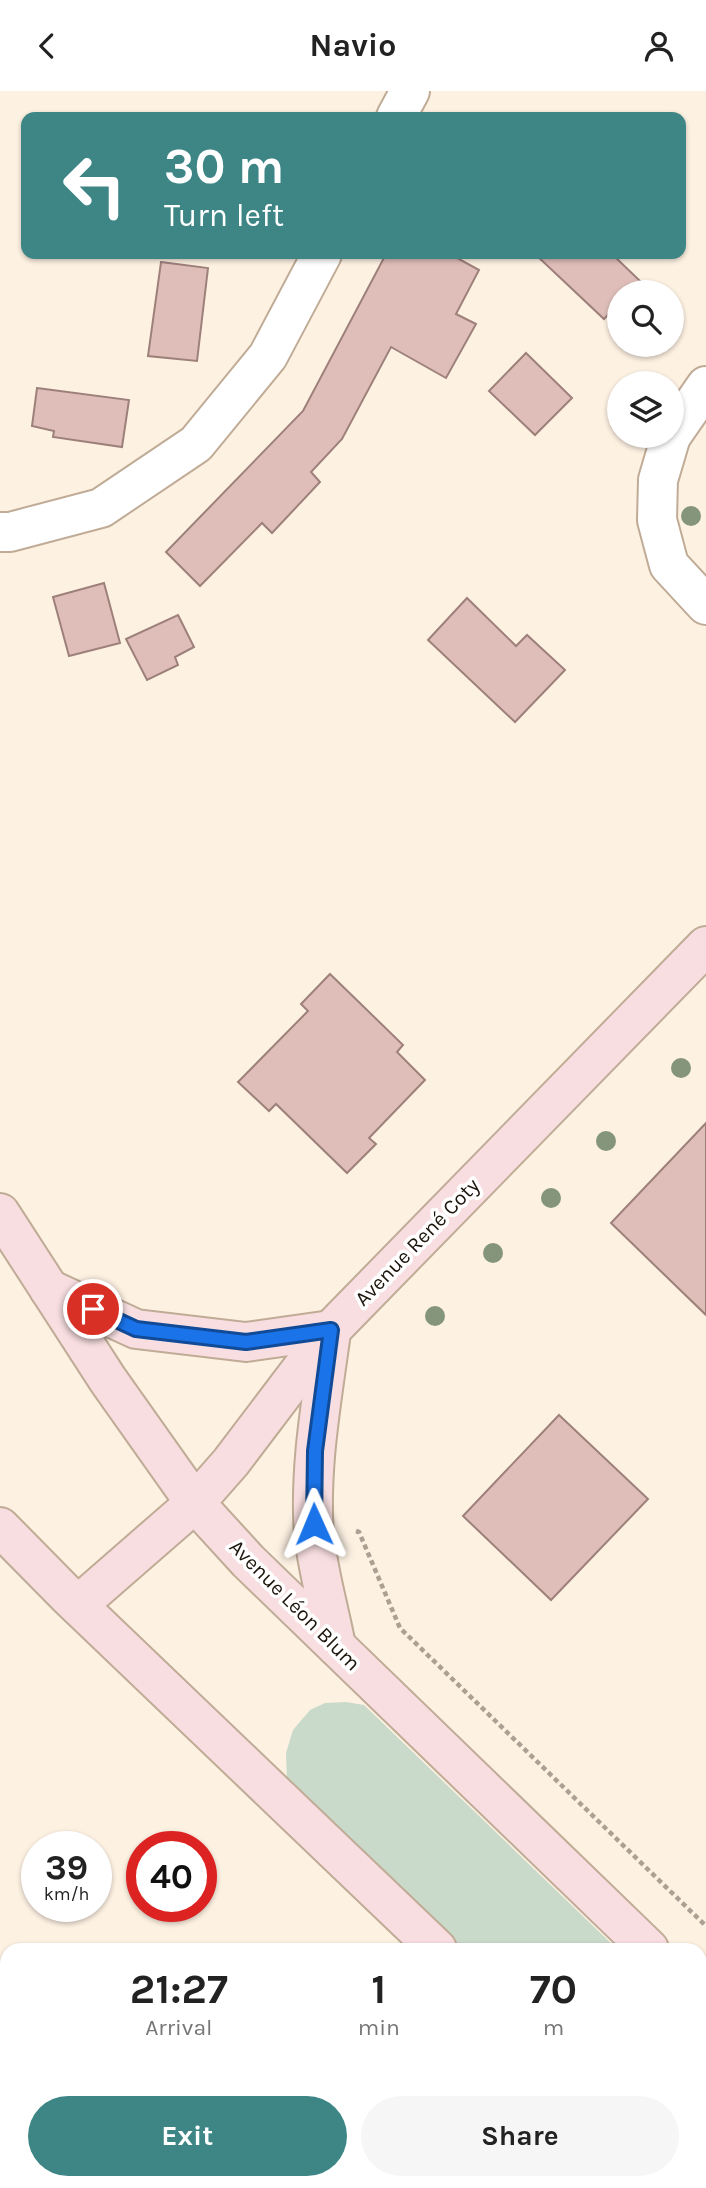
<!DOCTYPE html>
<html lang="en">
<head>
<meta charset="utf-8">
<style>
	:root { --surface:#fff; --page:#f6f6f6; --text:#222; --muted:#767676; --accent:#3e8686 }
	body { margin:0; font-family:Karla,sans-serif; background:var(--page); color:var(--text); height:100vh; display:flex; flex-direction:column; font-size:26px; white-space:nowrap }
	* { box-sizing:border-box; margin:0 }
	p { font-size:23px; color:var(--muted) }
	.icon { flex:none; width:38px; height:38px; fill:none; stroke:currentColor; stroke-width:2; stroke-linecap:round; stroke-linejoin:round }
	.map { position:relative; flex:1; overflow:hidden }
	.panel { position:absolute; left:0px; top:1852px; width:707px; height:247px; display:flex; flex-direction:column; background:var(--surface); border-radius:21px 21px 0 0; box-shadow:0 2px 5px #0004 }
	.panel>* { flex:none }
	.banner { position:absolute; left:21px; top:21px; width:665px; height:147px; border-radius:14px; box-shadow:0 2px 5px #0004; background:#3e8686; color:#fff; overflow:hidden }
	.controls { position:absolute; left:607px; top:189px; display:grid; gap:14px }
	.controls a { display:grid; place-items:center; width:77px; height:77px; border-radius:50%; background:var(--surface); box-shadow:0 2px 5px #0004; font-size:35px }
	.speed { position:absolute; left:21px; top:1740px; display:flex; gap:14px; font-size:35px; font-weight:700; text-align:center }
	.speed>* { display:grid; place-content:center; width:91px; height:91px; border-radius:50%; background:var(--surface); box-shadow:0 2px 5px #0004; line-height:1 }
	.speed small { font-size:18px; font-weight:400 }
	.speed .limit { border:10px solid #d22; background:#fff; color:#111 }
	.pin { position:absolute; display:grid; place-items:center; width:60px; height:60px; color:#fff; margin:-30px; border:4px solid #fff; border-radius:50%; box-shadow:0 2px 7px #0007 }
	.me { position:absolute; width:77px; margin:-38px; rotate:359deg; stroke-linejoin:round; filter:drop-shadow(0 0 5px #0008) }
	.turn { display:flex; align-items:center; gap:24px; height:147px; padding:0 28px; font-size:32px }
	.turn .icon { width:91px; height:91px; stroke-width:2.5 }
	.turn b { display:block; font-size:49px; line-height:60px }
	.eta { display:flex; justify-content:space-evenly; align-items:center; height:119px; text-align:center }
	.eta b { font-size:42px; font-weight:700; line-height:49px }
	.action { display:flex; gap:14px; margin-top:auto; padding:14px 28px }
	.action a { flex:1; height:80px; border-radius:42px; background:var(--accent); color:#fff; font-size:28px; font-weight:700; line-height:80px; text-align:center }
	.action a+a { background:var(--page); color:var(--text) }
	header { display:flex; justify-content:space-between; align-items:center; height:91px; padding:0 28px; background:var(--surface); font-size:32px; font-weight:700 }
	.map>svg:first-child { display:block }
</style>
</head>
<body>
<header><svg class="icon" aria-label="back" viewBox="0 0 24 24"><path d="M15 5l-7 7 7 7"/></svg>Navio<svg class="icon" aria-label="person" viewBox="0 0 24 24"><circle cx="12" cy="8" r="4"/><path d="M4 21q1-7 8-7t8 7"/></svg></header>
<div class="map">
<svg width="706" height="2097" viewBox="0 0 706 2097">
	<rect width="100%" height="100%" fill="#fdf1e2"/>
	<g fill="#c9daca">
		<polygon points="346,1611 364,1614 617,1858 463,1858 287,1690 286,1662 293,1639 310,1619 325,1612"/>
		<polygon points="700,1939 706,1945 706,2092 700,2086"/>
		<polygon points="0,1993 7,2000 7,2091 107,2091 113,2097 0,2097"/>
	</g>
	<g fill="#dfbeb9" stroke="#9e807b" stroke-width="2">
		<polygon points="386,163 450,163 479,179 456,223 476,233 446,287 391,256 342,348 311,381 320,391 272,442 262,432 200,495 166,461 303,320"/>
		<polygon points="535,163 612,163 640,190 630,201 620,201 620,212 604,228"/>
		<polygon points="161,171 208,177 197,270 148,265"/>
		<polygon points="526,262 572,307 535,344 489,300"/>
		<polygon points="37,297 129,309 122,356 53,346 54,340 32,335"/>
		<polygon points="104,492 120,552 69,565 53,506"/>
		<polygon points="467,507 516,555 527,544 565,579 515,631 428,549"/>
		<polygon points="178,524 194,556 175,566 178,574 147,589 126,548"/>
		<polygon points="330,883 403,954 397,961 425,989 369,1047 376,1053 347,1082 276,1013 269,1020 238,991 308,920 301,913"/>
		<polygon points="706,1032 706,1224 611,1132"/>
		<polygon points="559,1324 648,1408 551,1509 463,1425"/>
	</g>
	<g fill="none" stroke-linecap="round" stroke-linejoin="round">
		<defs>
			<g id="street">
				<polyline points="396,26 410,0"/>
				<polyline points="672,344 706,295"/>
				<polyline points="671,345 658,389 657,429 669,474 706,514"/>
				<polyline points="0,441 10,441 101,417 196,353 268,265 322,163"/>
			</g>
			<g id="secondary">
				<polyline points="0,1122 108,1289 195,1412 248,1470 649,1858"/>
				<polyline points="49,1198 136,1238 246,1251 331,1239"/>
				<path d="M331,1241C322,1308 309,1376 314,1444C318,1481 329,1518 336,1555"/>
				<polyline points="0,1436 67,1504 437,1858"/>
				<polyline points="78,1514 195,1412 231,1371 331,1239 706,855"/>
				<polyline points="700,1908 706,1914"/>
				<polyline points="679,2091 685,2097"/>
			</g>
		</defs>
		<use href="#street" stroke="#c0ac96" stroke-width="42"/>
		<use href="#secondary" stroke="#c0ac96" stroke-width="42"/>
		<polyline stroke="#aaa093" stroke-width="4.5" stroke-dasharray="5 3.5" stroke-linecap="butt" points="356,1440 359,1441 400,1537 706,1835"/>
		<use href="#street" stroke="#fff" stroke-width="38"/>
		<use href="#secondary" stroke="#f8dee0" stroke-width="38"/>
	</g>
	<g fill="#85957c">
		<circle cx="691" cy="425" r="10"/>
		<circle cx="681" cy="977" r="10"/>
		<circle cx="606" cy="1050" r="10"/>
		<circle cx="551" cy="1107" r="10"/>
		<circle cx="493" cy="1162" r="10"/>
		<circle cx="435" cy="1225" r="10"/>
	</g>
	<g fill="none" stroke-linecap="round" stroke-linejoin="round">
		<defs>
			<polyline id="route" points="93,1218 136,1238 246,1251 331,1239 315,1360 314,1433"/>
		</defs>
		<use href="#route" stroke="#114b97" stroke-width="18"/>
		<use href="#route" stroke="#1a73e8" stroke-width="12"/>
	</g>
	<g text-anchor="middle" stroke-width="7" stroke-linejoin="round" paint-order="stroke">
		<g font-size="21" fill="#1c150c" stroke="#fff">
			<text transform="translate(417 1151) rotate(-46)" y="7">Avenue René Coty</text>
			<text transform="translate(295 1514) rotate(45)" y="7">Avenue Léon Blum</text>
		</g>
	</g>
</svg>
<div class="controls">
<a><svg class="icon" aria-label="search" viewBox="0 0 24 24"><circle cx="10" cy="10" r="6"/><path d="M15 15l6 6"/></svg></a>
<a><svg class="icon" aria-label="layers" viewBox="0 0 24 24"><path d="M12 4l9 5-9 5-9-5zM3 14l9 5 9-5"/></svg></a>
</div>
<div class="speed"><div>39<small>km/h</small></div><div class="limit">40</div></div>
<div class="pin" style="left:93px;top:1218px;background:#d93025"><svg class="icon" aria-label="arrive" viewBox="0 0 24 24"><path d="M6 21V4h12l-3 4 3 4H6"/></svg></div>
<svg class="me" style="left:314px;top:1433px" viewBox="-20 -20 40 40"><path d="M0-17L14 15 0 8-14 15z" fill="#1a73e8" stroke="#fff" stroke-width="4"/></svg>
<div class="banner">
<div class="turn"><svg class="icon" aria-label="left" viewBox="0 0 24 24"><path d="M17 20v-9H6M10 6l-5 5 5 5"/></svg><div><b>30 m</b>Turn left</div></div>
</div>
<section class="panel">
<div class="eta">
<div><b>21:27</b><p>Arrival</p></div>
<div><b>1</b><p>min</p></div>
<div><b>70</b><p>m</p></div>
</div>
<div class="action"><a>Exit</a><a>Share</a></div>
</section>
</div>
</body>
</html>
